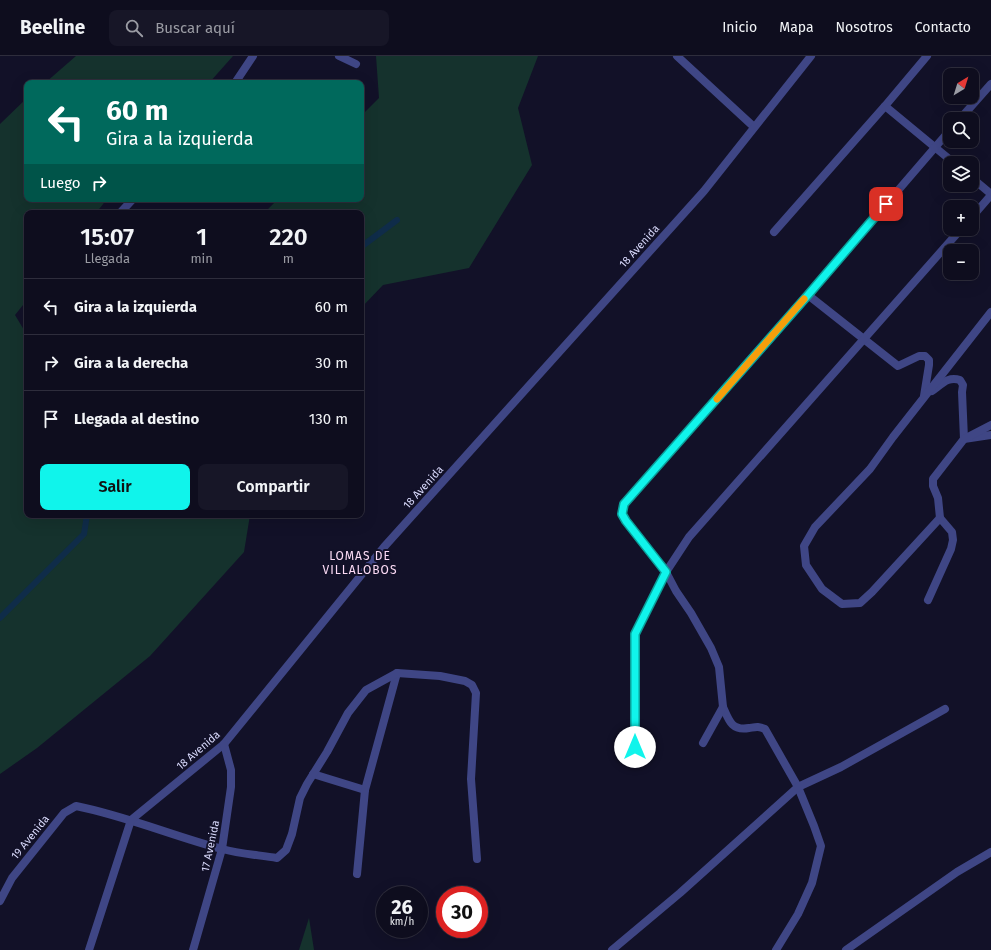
<!DOCTYPE html>
<html lang="es">
<head>
<meta charset="utf-8">
<style>
	:root { --surface:#0e0d1e; --page:#171627; --text:#f1f3f6; --muted:#9b9ca4; --line:#2e2d3c; --accent:#10f4eb }
	body { margin:0; font-family:"Fira Sans",sans-serif; background:var(--page); color:var(--text); height:100vh; display:flex; flex-direction:column; font-size:15px; white-space:nowrap }
	* { box-sizing:border-box; margin:0 }
	p { font-size:13px; color:var(--muted) }
	.icon { flex:none; width:22px; height:22px; fill:none; stroke:currentColor; stroke-width:2; stroke-linecap:round; stroke-linejoin:round }
	.map { position:relative; flex:1; overflow:hidden }
	.panel { position:absolute; left:24px; top:154px; width:340px; height:308px; display:flex; flex-direction:column; background:var(--surface); border-radius:8px; box-shadow:0 4px 16px #0002,0 0 0 1px var(--line) }
	.panel>* { flex:none }
	.hud { position:absolute; left:24px; top:24px; width:340px; height:122px; border-radius:8px; box-shadow:0 4px 16px #0002,0 0 0 1px var(--line); background:#00695c; color:#fff; overflow:hidden }
	.needle { width:26px; rotate:38deg }
	.controls { position:absolute; left:943px; top:12px; display:grid; gap:8px }
	.controls a { display:grid; place-items:center; width:36px; height:36px; border-radius:8px; background:var(--surface); box-shadow:0 4px 16px #0002,0 0 0 1px var(--line); font-size:20px }
	.speed { position:absolute; left:376px; top:830px; display:flex; gap:8px; font-size:20px; font-weight:700; text-align:center }
	.speed>* { display:grid; place-content:center; width:52px; height:52px; border-radius:50%; background:var(--surface); box-shadow:0 4px 16px #0002,0 0 0 1px var(--line); line-height:1 }
	.speed small { font-size:10px; font-weight:400 }
	.speed .limit { border:6px solid #d22; background:#fff; color:#111 }
	.pin { position:absolute; display:grid; place-items:center; width:34px; height:34px; color:#fff; margin:-17px; border-radius:8px; box-shadow:0 2px 6px #0006 }
	.me { position:absolute; width:44px; margin:-22px; rotate:0deg; stroke-linejoin:round; filter:drop-shadow(0 0 3px #0008) }
	.turn { display:flex; align-items:center; gap:14px; height:84px; padding:0 16px; font-size:18px }
	.turn .icon { width:52px; height:52px; stroke-width:2.5 }
	.turn b { display:block; font-size:28px; line-height:34px }
	.then { display:flex; align-items:center; height:38px; padding:0 16px; background:#0003; gap:8px; font-size:15px }
	.eta { display:flex; justify-content:space-evenly; align-items:center; height:68px; text-align:center }
	.eta b { font-size:24px; font-weight:600; line-height:28px }
	.primary-button { display:flex; gap:8px; margin-top:auto; padding:8px 16px }
	.primary-button a { flex:1; height:46px; border-radius:8px; background:var(--accent); color:#111; font-size:16px; font-weight:600; line-height:46px; text-align:center }
	.primary-button a+a { background:var(--page); color:var(--text) }
	ul { padding:0; list-style:none }
	li { display:flex; align-items:center; gap:12px; height:56px; padding:0 16px; border-top:1px solid var(--line) }
	li div { flex:1 }
	li b { display:block; font-size:15px }
	li em { font-style:normal }
	header { display:flex; align-items:center; gap:24px; box-sizing:border-box; height:56px; padding:0 20px; background:var(--surface); border-bottom:1px solid var(--line) }
	header strong { font-size:19px }
	nav { display:flex; gap:22px; margin-inline-start:auto; font-size:14px }
	.search { width:280px; height:36px; background:var(--page); display:flex; align-items:center; gap:10px; box-sizing:border-box; padding:0 14px; border-radius:8px; color:var(--muted); font-size:15px }
	.map>svg:first-child { display:block }
</style>
</head>
<body>
<header>
<strong>Beeline</strong>
<div class="search"><svg class="icon" aria-label="search" viewBox="0 0 24 24"><circle cx="10" cy="10" r="6"/><path d="M15 15l6 6"/></svg>Buscar aquí</div>
<nav><a>Inicio</a><a>Mapa</a><a>Nosotros</a><a>Contacto</a></nav>
</header>
<div class="map">
<svg width="991" height="894" viewBox="0 0 991 894">
	<rect width="100%" height="100%" fill="#121128"/>
	<g fill="#15322d">
		<polygon points="76,0 233,0 209,27 45,27"/>
		<polygon points="376,0 538,0 518,52 532,109 469,212 383,229 361,252 361,157 264,157 278,143 361,143 361,60 379,42"/>
		<polygon points="27,42 27,143 107,143 96,157 27,157 27,244 15,259 27,279 27,459 250,459 244,496 150,600 37,692 0,718 0,68"/>
		<polygon points="309,862 314,894 299,894"/>
	</g>
	<g fill="none" stroke-linecap="round" stroke-linejoin="round">
		<g stroke="#0f2c49" stroke-width="6">
			<polyline points="361,191 397,164"/>
			<polyline points="0,562 84,478 87,459"/>
		</g>
		<g stroke="#3f4685" stroke-width="8">
			<polyline points="339,0 356,8"/>
			<polyline points="677,0 754,71"/>
			<polyline points="235,27 253,0"/>
			<polyline points="885,50 954,107"/>
			<polyline points="960,63 991,28"/>
			<polyline points="972,122 991,138"/>
			<polyline points="120,157 133,143"/>
			<polyline points="972,161 991,139"/>
			<polyline points="774,176 885,50 927,0"/>
			<polyline points="808,239 898,310 919,300 925,300 929,304 929,309 924,340"/>
			<path d="M932,335C942,328 948,320 960,324L963,329L962,336L964,383L991,379"/>
			<polyline points="940,462 872,536 860,547 842,548 822,533 806,509 804,490 815,471 870,413 893,381 991,256"/>
			<polyline points="928,544 951,493 953,484 952,476 940,462 938,442 933,430 933,423 964,383 991,369"/>
			<path d="M723,651C729,665 732,675 749,672C756,671 758,670 765,673L798,731L814,770L821,790L812,827L798,858L776,894"/>
			<polyline points="703,687 723,651 719,611 711,592 691,557 676,535 666,516 626,465 622,458 624,448 808,239 950,74"/>
			<polyline points="635,691 635,578 666,516 689,481 961,173"/>
			<polyline points="313,718 365,734"/>
			<polyline points="357,818 365,734 397,617"/>
			<path d="M0,845L12,822L64,757L76,750C126,760 173,780 222,793C240,798 259,799 277,802L286,794L292,778L300,742L307,728L327,696L348,657L366,634L397,617L440,620L465,625L472,629L476,637L471,723L477,803"/>
			<polyline points="89,894 131,764 224,688 384,491 704,135 811,0"/>
			<polyline points="193,894 222,793 231,731 231,714 224,688"/>
			<polyline points="612,894 680,837 798,731 841,711 945,653"/>
			<polyline points="846,894 957,816 991,796"/>
		</g>
	</g>
	<g fill="none" stroke-linecap="round" stroke-linejoin="round">
		<defs>
			<polyline id="route" points="635,691 635,578 666,516 626,465 622,458 624,448 808,239 886,148"/>
		</defs>
		<use href="#route" stroke="#0a9f99" stroke-width="10"/>
		<use href="#route" stroke="#10f4eb" stroke-width="7"/>
		<polyline stroke="#f59e0b" stroke-width="7" points="717,343 804,243"/>
	</g>
	<g text-anchor="middle" stroke-width="4" stroke-linejoin="round" paint-order="stroke">
		<g font-size="11" fill="#dadbfd" stroke="#121128">
			<text transform="translate(639 190) rotate(-48)" y="4">18 Avenida</text>
			<text transform="translate(423 431) rotate(-48)" y="4">18 Avenida</text>
			<text transform="translate(198 694) rotate(-41)" y="4">18 Avenida</text>
			<text transform="translate(30 781) rotate(-51)" y="4">19 Avenida</text>
			<text transform="translate(210 790) rotate(-78)" y="4">17 Avenida</text>
		</g>
		<g font-size="12" letter-spacing="1" fill="#fddcf6" stroke="#121128">
			<text x="360" y="504">LOMAS DE<tspan x="360" dy="14">VILLALOBOS</tspan></text>
		</g>
	</g>
</svg>
<div class="controls">
<a><svg class="needle" viewBox="-14 -14 28 28"><path d="M0-13l5 13h-10z" fill="#e53935"/><path d="M0 13l5-13h-10z" fill="#9b9ca4"/></svg></a>
<a><svg class="icon" aria-label="search" viewBox="0 0 24 24"><circle cx="10" cy="10" r="6"/><path d="M15 15l6 6"/></svg></a>
<a><svg class="icon" aria-label="layers" viewBox="0 0 24 24"><path d="M12 4l9 5-9 5-9-5zM3 14l9 5 9-5"/></svg></a>
<a>+</a>
<a>−</a>
</div>
<div class="speed"><div>26<small>km/h</small></div><div class="limit">30</div></div>
<div class="pin" style="left:886px;top:148px;background:#d93025"><svg class="icon" aria-label="arrive" viewBox="0 0 24 24"><path d="M6 21V4h12l-3 4 3 4H6"/></svg></div>
<svg class="me" style="left:635px;top:691px" viewBox="-20 -20 40 40"><circle r="19" fill="#fff"/><path d="M0-13L10 11 0 6-10 11z" fill="#10f4eb"/></svg>
<div class="hud">
<div class="turn"><svg class="icon" aria-label="left" viewBox="0 0 24 24"><path d="M17 20v-9H6M10 6l-5 5 5 5"/></svg><div><b>60 m</b>Gira a la izquierda</div></div>
<div class="then">Luego<svg class="icon" aria-label="right" viewBox="0 0 24 24"><path d="M7 20v-9h11M14 6l5 5-5 5"/></svg></div>
</div>
<section class="panel">
<div class="eta">
<div><b>15:07</b><p>Llegada</p></div>
<div><b>1</b><p>min</p></div>
<div><b>220</b><p>m</p></div>
</div>
<ul>
<li><svg class="icon" aria-label="left" viewBox="0 0 24 24"><path d="M17 20v-9H6M10 6l-5 5 5 5"/></svg><div><b>Gira a la izquierda</b></div><em>60 m</em></li>
<li><svg class="icon" aria-label="right" viewBox="0 0 24 24"><path d="M7 20v-9h11M14 6l5 5-5 5"/></svg><div><b>Gira a la derecha</b></div><em>30 m</em></li>
<li><svg class="icon" aria-label="arrive" viewBox="0 0 24 24"><path d="M6 21V4h12l-3 4 3 4H6"/></svg><div><b>Llegada al destino</b></div><em>130 m</em></li>
</ul>
<div class="primary-button"><a>Salir</a><a>Compartir</a></div>
</section>
</div>
</body>
</html>
